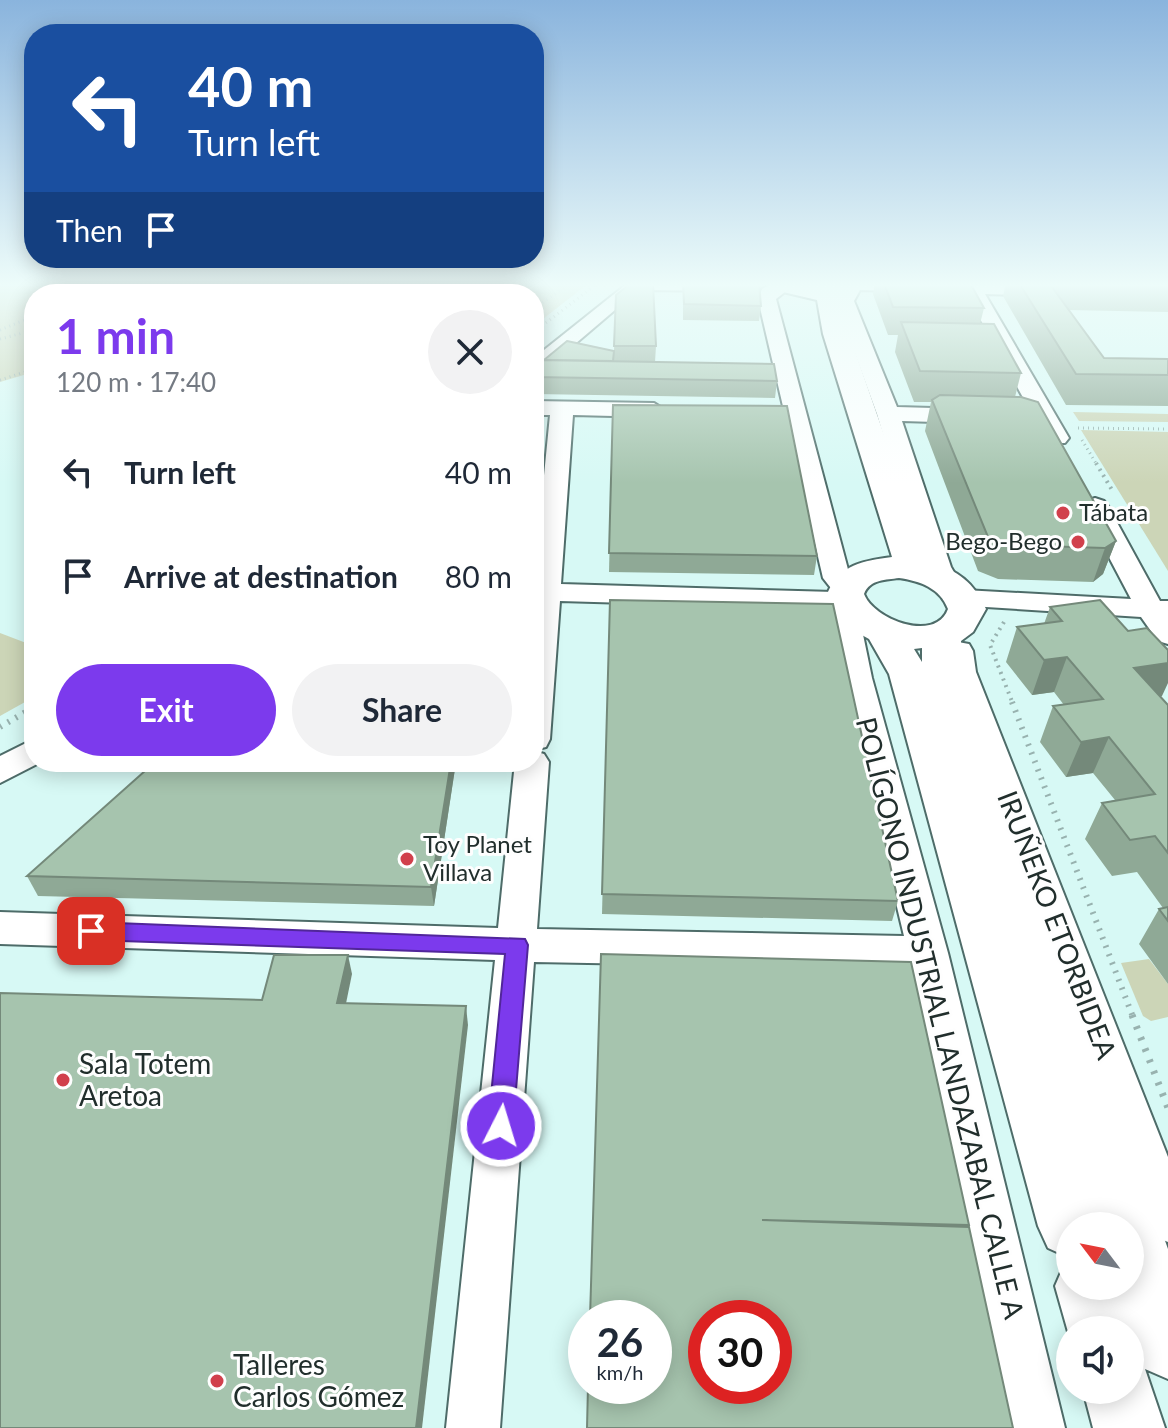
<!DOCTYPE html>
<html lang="en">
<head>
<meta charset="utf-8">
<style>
	:root { --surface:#fff; --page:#f2f2f3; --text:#1f2937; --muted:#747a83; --accent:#7c3aed }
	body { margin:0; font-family:Lato,sans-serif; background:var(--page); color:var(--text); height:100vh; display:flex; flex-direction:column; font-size:30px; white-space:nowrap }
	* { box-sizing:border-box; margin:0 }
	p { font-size:26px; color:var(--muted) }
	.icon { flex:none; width:44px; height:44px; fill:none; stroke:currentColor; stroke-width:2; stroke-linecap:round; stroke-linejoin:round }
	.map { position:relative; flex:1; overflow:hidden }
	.side { position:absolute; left:24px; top:284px; width:520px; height:488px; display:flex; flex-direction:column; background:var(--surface); border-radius:32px; box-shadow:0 4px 20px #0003 }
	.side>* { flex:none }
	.hud { position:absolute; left:24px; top:24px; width:520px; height:244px; border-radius:32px; box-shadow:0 4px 20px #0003; background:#1a4fa0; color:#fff; overflow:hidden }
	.needle { width:52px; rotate:302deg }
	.buttons { position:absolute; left:1056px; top:1212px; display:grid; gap:16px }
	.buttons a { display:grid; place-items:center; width:88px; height:88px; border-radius:50%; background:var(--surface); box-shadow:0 4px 20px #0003; font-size:40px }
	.speed { position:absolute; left:568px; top:1300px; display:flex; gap:16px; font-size:40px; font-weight:700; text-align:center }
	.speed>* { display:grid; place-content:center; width:104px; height:104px; border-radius:50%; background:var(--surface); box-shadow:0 4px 20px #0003; line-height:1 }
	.speed small { font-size:20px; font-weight:400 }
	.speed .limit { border:12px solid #d22; background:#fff; color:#111 }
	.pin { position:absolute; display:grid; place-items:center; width:68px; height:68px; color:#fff; margin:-34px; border-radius:16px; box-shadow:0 4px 12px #0006 }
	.me { position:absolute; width:88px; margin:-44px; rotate:5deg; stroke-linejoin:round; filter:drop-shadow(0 0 6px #0008) }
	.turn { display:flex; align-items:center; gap:28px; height:168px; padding:0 32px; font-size:36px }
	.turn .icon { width:104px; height:104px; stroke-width:2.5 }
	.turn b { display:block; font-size:56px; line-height:68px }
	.then { display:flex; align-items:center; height:76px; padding:0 32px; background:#0003; gap:16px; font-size:30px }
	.round { display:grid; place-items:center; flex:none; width:84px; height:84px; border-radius:42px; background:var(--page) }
	.headline { display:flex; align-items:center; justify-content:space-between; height:136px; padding:0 32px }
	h1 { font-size:48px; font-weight:700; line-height:60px; color:var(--accent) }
	.cta { display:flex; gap:16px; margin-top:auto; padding:16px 32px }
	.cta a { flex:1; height:92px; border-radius:48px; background:var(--accent); color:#fff; font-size:32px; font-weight:700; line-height:92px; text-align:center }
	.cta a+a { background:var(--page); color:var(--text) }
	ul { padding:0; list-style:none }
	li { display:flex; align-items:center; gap:24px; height:104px; padding:0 32px }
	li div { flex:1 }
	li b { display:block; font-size:30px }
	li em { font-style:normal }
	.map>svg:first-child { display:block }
</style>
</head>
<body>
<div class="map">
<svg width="1168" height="1428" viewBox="0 0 1168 1428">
	<rect width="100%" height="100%" fill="#d7f9f5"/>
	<g fill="#ccd5b7">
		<polygon points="0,283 589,283 534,326 534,294 34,294 34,372 0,382"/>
		<polygon points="1073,412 1168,414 1168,422 1079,421"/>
		<polygon points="1081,430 1168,432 1168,571"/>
		<polygon points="0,633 34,646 34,697 0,716"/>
		<polygon points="1149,959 1168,984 1168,1017 1151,1021 1143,1016 1121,963"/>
	</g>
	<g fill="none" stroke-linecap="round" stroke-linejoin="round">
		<defs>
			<g id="minor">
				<polygon points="628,283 734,285 725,291 643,290 629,298 541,373 534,375 534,358"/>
				<polygon points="774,283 795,284 776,299 850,577 860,589 856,595 864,609 860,620 872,678 948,953 1065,1428 1011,1428 912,969 534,962 500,1428 446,1428 495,960 0,944 0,912 498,928 515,762 534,762 534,751 544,754 549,762 537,929 904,936 842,678 830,620 836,609 560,601 550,739 546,747 534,750 534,576 550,415 534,415 534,401 654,403 665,410 654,417 573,415 561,584 834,592 823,578 758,299 762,289"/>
				<polygon points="847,283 1048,284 1057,290 1048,296 985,294 1069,438 1065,443 1049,443 1045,438 966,293 860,290 854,301 897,407 969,409 977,411 980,416 977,421 969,423 902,421 951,567 959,581 955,587 945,589 935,587 923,567 877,414 836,301"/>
				<polygon points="1095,498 1104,501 1108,506 1160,601 1168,601 1168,644 1158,641 1141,617 954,605 950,599 954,593 964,590 1131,599 1082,506 1086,501"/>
				<polygon points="958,642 969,644 973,651 976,672 1168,1157 1168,1242 1151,1235 1144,1218 946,672 943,651 947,644"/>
				<polygon points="34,739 34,762 41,762 0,783 0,756"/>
			</g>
			<path id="major" d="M772,283L868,284L842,301L849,334L924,550L931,563C958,570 974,583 986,609L973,632L961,641L962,674L1168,1249V1379L1145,1369L1165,1428H1093L1083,1390H1130V1360L1142,1365L1131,1336L1130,1339V1330H1070V1339L1055,1286L1065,1263L1070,1261V1286H1130V1226H1070V1258L1048,1248L1038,1226L889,674L869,639L851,629L837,615L827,594C840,564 863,561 892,557L823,334L817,300L783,292ZM899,578C920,581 940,588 948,609C936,643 874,620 864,594C870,579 886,580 899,578ZM922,648V662L914,649Z"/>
		</defs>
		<use href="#minor" stroke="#4e6c69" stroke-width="4"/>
		<use href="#major" stroke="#4e6c69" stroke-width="4"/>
		<g stroke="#98b2af" stroke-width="3" stroke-dasharray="1 4" stroke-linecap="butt">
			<polyline points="102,294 133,283"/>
			<polyline points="301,294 328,284 352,283"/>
			<polyline points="534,308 572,283"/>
			<polyline points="0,330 34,316"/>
			<polyline points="534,332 598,283"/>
			<polyline points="0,339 34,330"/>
			<polyline points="0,380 34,369"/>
			<polyline points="1078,428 1168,429"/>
			<polyline points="1082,440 1097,465"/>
		</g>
		<g stroke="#98b2af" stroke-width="4" stroke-dasharray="2 5" stroke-linecap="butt">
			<polyline points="1096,463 1112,490"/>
			<polyline points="1004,622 990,645 1013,704"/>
		</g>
		<g stroke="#98b2af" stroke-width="6" stroke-dasharray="2 7" stroke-linecap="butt">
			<polyline points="1012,702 1133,1017"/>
			<polyline points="0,727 34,707"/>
		</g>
		<polyline stroke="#98b2af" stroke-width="7" stroke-dasharray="3 9" stroke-linecap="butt" points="1132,1015 1168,1108"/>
		<use href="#minor" fill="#fff" fill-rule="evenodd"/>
		<use href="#major" fill="#fff" fill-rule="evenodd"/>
	</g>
	<g fill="#8fa996">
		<polygon points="683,283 761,306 759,321 683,320"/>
		<polygon points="875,283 970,283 984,308 980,324 1021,373 1015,397 1116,541 1103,574 1093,582 998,579 978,571 925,431 931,402 914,402 895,352 898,335 888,335 873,294"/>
		<polygon points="1006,283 1168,283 1168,312 1069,310 1104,358 1168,359 1168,406 1066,405 1003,296"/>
		<polygon points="616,295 656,346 655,362 777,381 775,398 534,394 534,363 544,360 614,351"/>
		<polygon points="613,405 817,556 814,575 609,572"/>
		<polygon points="610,600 898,901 892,921 602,914"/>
		<polygon points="1050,607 1162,696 1160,697 1168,705 1168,984 1139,944 1159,909 1163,908 1137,872 1112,876 1085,839 1102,803 1115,800 1093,773 1066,777 1040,742 1053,706 1064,705 1054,692 1032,695 1006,662 1017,627 1044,624"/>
		<polygon points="456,762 434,906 38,896 27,876"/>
		<polygon points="601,954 969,1225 968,1227 1013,1428"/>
	</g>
	<g fill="#74897a">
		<polygon points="542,404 543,421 534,496 534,473"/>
		<polygon points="1116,541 1103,574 1093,582 1105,548"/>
		<polygon points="1067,657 1054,692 1032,695 1044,660"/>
		<polygon points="1168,663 1168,683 1162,696 1119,703 1134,668"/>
		<polygon points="1109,737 1093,773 1066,777 1081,742"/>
		<polygon points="451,762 456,762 434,906 431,887"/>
		<polygon points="348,955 352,974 342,1023 337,1003"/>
		<polygon points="466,1006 468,1025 422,1428 416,1428"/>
	</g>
	<g fill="#a6c4ae" stroke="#74897a" stroke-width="2" fill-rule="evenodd">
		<polygon points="631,283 653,283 656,346 614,346 616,295"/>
		<polygon points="683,283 759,283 761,306 684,304"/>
		<polygon points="884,283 970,283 984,308 893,307"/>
		<polygon points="1019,283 1049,283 1104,358 1168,359 1168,375 1076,374"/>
		<polygon points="1114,283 1168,283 1168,284"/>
		<polygon points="901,322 994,324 1021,373 920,371"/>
		<polygon points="567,341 614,351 613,361 544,360"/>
		<polygon points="537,360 774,364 777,381 534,377 534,363"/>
		<polygon points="940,395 1021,397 1038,402 1116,541 1105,548 1008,545 988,537 932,400"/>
		<polygon points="534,403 542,404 534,473"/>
		<polygon points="613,405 787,406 817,556 609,553"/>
		<polygon points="610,600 833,604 898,901 602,894"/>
		<polygon points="1100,600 1128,631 1147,628 1168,650 1168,663 1134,668 1168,705 1168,853 1155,836 1130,840 1102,803 1155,794 1109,737 1081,742 1053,706 1103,699 1067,657 1044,660 1017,627 1062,621 1050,607"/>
		<polygon points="155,762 451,762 431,887 27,876"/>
		<polygon points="1168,907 1168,921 1159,909"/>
		<path d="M601,954L911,962L969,1225L762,1220L969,1227L1013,1428H587L588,1386H654V1318H590ZM706,1318H774V1386H706Z"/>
		<polygon points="274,955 348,955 337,1003 466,1006 416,1428 0,1428 0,993 262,1000"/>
	</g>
	<linearGradient id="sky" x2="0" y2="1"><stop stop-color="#8ab4dd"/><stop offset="0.59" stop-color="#edfcfa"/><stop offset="1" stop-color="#edfcfa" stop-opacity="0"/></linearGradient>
	<rect width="1168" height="483" fill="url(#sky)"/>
	<polygon fill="#7c3aed" stroke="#51269a" stroke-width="2" points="91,922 525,939 528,945 513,1126 510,1134 501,1138 492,1134 488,1126 505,954 91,940 83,937 80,931 83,925"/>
	<g fill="#d1404c" stroke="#fefefe" stroke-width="3">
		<circle cx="1063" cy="513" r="8"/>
		<circle cx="1078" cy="542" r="8"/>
		<circle cx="407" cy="859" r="8"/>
		<circle cx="63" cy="1080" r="8"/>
		<circle cx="217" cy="1381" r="8"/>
	</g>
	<g text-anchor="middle" stroke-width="6" stroke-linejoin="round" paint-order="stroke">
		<g font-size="24" fill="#212e2c" stroke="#fefefe" text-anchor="start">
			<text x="1079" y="521">Tábata</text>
			<text x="1062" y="550" text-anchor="end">Bego-Bego</text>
			<text x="423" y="853">Toy Planet<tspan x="423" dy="28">Villava</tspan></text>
		</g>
		<g font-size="28" fill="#212e2c" stroke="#fefefe">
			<text transform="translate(1057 925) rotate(69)" y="10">IRUÑEKO ETORBIDEA</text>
			<text transform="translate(940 1018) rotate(76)" y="10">POLÍGONO INDUSTRIAL LANDAZABAL CALLE A</text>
		</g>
		<g font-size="28" fill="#212e2c" stroke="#fefefe" text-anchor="start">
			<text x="79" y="1074">Sala Totem<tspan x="79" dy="32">Aretoa</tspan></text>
			<text x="233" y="1375">Talleres<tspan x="233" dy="32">Carlos Gómez</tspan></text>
		</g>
	</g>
</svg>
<div class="buttons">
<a><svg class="needle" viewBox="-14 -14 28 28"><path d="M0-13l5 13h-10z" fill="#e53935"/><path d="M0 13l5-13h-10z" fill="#747a83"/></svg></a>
<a><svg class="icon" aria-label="sound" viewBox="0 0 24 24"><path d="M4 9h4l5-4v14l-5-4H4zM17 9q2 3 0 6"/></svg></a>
</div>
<div class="speed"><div>26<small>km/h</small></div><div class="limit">30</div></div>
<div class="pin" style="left:91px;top:931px;background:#d93025"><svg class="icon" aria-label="arrive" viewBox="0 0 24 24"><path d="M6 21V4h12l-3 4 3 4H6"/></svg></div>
<svg class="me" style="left:501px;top:1126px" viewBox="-20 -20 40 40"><circle r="17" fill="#7c3aed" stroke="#fff" stroke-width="3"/><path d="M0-11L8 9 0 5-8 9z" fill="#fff"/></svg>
<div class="hud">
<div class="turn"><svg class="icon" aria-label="left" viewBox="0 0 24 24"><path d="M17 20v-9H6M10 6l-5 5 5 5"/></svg><div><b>40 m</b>Turn left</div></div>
<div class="then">Then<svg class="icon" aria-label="arrive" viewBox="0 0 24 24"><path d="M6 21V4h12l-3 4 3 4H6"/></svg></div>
</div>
<section class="side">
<div class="headline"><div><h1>1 min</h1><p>120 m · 17:40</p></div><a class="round"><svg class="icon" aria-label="close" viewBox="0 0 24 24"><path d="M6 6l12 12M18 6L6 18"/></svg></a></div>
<ul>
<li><svg class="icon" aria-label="left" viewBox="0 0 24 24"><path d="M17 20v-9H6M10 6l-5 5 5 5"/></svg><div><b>Turn left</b></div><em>40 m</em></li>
<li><svg class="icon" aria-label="arrive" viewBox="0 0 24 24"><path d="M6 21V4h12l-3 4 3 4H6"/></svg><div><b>Arrive at destination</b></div><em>80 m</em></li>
</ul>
<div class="cta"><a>Exit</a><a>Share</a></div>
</section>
</div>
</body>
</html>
